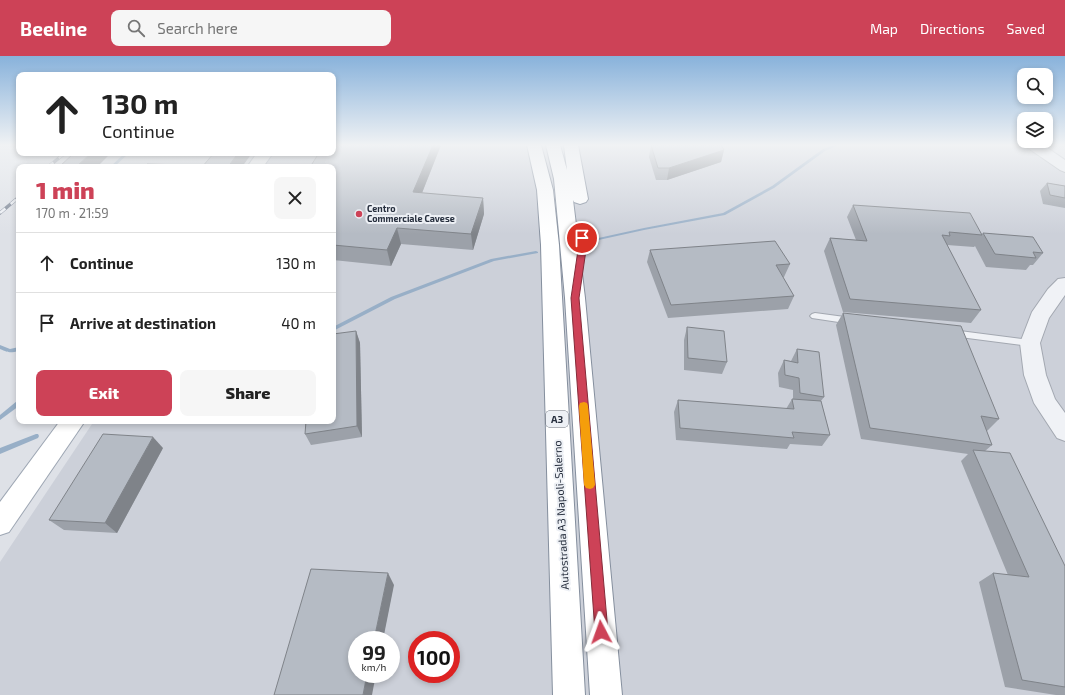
<!DOCTYPE html>
<html lang="en">
<head>
<meta charset="utf-8">
<style>
	:root { --surface:#fff; --page:#f6f6f6; --text:#222; --muted:#767676; --line:#e0e0e0; --accent:#cd4257 }
	body { margin:0; font-family:"Exo 2",sans-serif; background:var(--page); color:var(--text); height:100vh; display:flex; flex-direction:column; font-size:15px; white-space:nowrap }
	* { box-sizing:border-box; margin:0 }
	p { font-size:13px; color:var(--muted) }
	.icon { flex:none; width:22px; height:22px; fill:none; stroke:currentColor; stroke-width:2; stroke-linecap:round; stroke-linejoin:round }
	.map { position:relative; flex:1; overflow:hidden }
	.sheet { position:absolute; left:16px; top:108px; width:320px; height:260px; display:flex; flex-direction:column; background:var(--surface); border-radius:8px; box-shadow:0 2px 6px #0003 }
	.sheet>* { flex:none }
	.top-card { position:absolute; left:16px; top:16px; width:320px; height:84px; border-radius:8px; box-shadow:0 2px 6px #0003; background:#fff; color:var(--text); overflow:hidden }
	.buttons { position:absolute; left:1017px; top:12px; display:grid; gap:8px }
	.buttons a { display:grid; place-items:center; width:36px; height:36px; border-radius:8px; background:var(--surface); box-shadow:0 2px 6px #0003; font-size:20px }
	.speed { position:absolute; left:348px; top:575px; display:flex; gap:8px; font-size:20px; font-weight:700; text-align:center }
	.speed>* { display:grid; place-content:center; width:52px; height:52px; border-radius:50%; background:var(--surface); box-shadow:0 2px 6px #0003; line-height:1 }
	.speed small { font-size:10px; font-weight:400 }
	.speed .limit { border:6px solid #d22; background:#fff; color:#111 }
	.pin { position:absolute; display:grid; place-items:center; width:34px; height:34px; color:#fff; margin:-17px; border:2px solid #fff; border-radius:50%; box-shadow:0 1px 4px #0007 }
	.me { position:absolute; width:44px; margin:-22px; rotate:356deg; stroke-linejoin:round; filter:drop-shadow(0 0 3px #0008) }
	.turn { display:flex; align-items:center; gap:14px; height:84px; padding:0 20px; font-size:18px }
	.turn .icon { width:52px; height:52px; stroke-width:2.5 }
	.turn b { display:block; font-size:28px; line-height:34px }
	.round { display:grid; place-items:center; flex:none; width:42px; height:42px; border-radius:8px; background:var(--page) }
	.overview { display:flex; align-items:center; justify-content:space-between; height:68px; padding:0 20px }
	h1 { font-size:24px; font-weight:800; line-height:30px; color:var(--accent) }
	.button { display:flex; gap:8px; margin-top:auto; padding:8px 20px }
	.button a { flex:1; height:46px; border-radius:8px; background:var(--accent); color:#fff; font-size:16px; font-weight:800; line-height:46px; text-align:center }
	.button a+a { background:var(--page); color:var(--text) }
	ul { padding:0; list-style:none }
	li { display:flex; align-items:center; gap:12px; height:60px; padding:0 20px; border-top:1px solid var(--line) }
	li div { flex:1 }
	li b { display:block; font-size:15px }
	li em { font-style:normal }
	header { display:flex; align-items:center; gap:24px; box-sizing:border-box; height:56px; padding:0 20px; background:var(--accent); color:#fff }
	header strong { font-size:19px }
	nav { display:flex; gap:22px; margin-inline-start:auto; font-size:14px }
	.search { width:280px; height:36px; background:var(--page); display:flex; align-items:center; gap:10px; box-sizing:border-box; padding:0 14px; border-radius:8px; color:var(--muted); font-size:15px }
	.map>svg:first-child { display:block }
</style>
</head>
<body>
<header>
<strong>Beeline</strong>
<div class="search"><svg class="icon" aria-label="search" viewBox="0 0 24 24"><circle cx="10" cy="10" r="6"/><path d="M15 15l6 6"/></svg>Search here</div>
<nav><a>Map</a><a>Directions</a><a>Saved</a></nav>
</header>
<div class="map">
<svg width="1065" height="639" viewBox="0 0 1065 639">
	<rect width="100%" height="100%" fill="#dee1e7"/>
	<path fill="#ccd0d9" fill-rule="evenodd" d="M333,89H1045L1065,104V639H0V506L94,365H333V111H264L274,97H333ZM357,584H391V618H357ZM417,584H451V618H417Z"/>
	<g fill="none" stroke-linecap="round" stroke-linejoin="round">
		<g fill="#98afc7" fill-rule="evenodd">
			<polygon points="834,89 839,89 825,95 774,132 725,159 644,174 594,185 592,184 594,183 644,172 723,157 772,130 823,93"/>
			<polygon points="125,97 129,97 114,111 110,111"/>
			<polygon points="536,195 538,196 538,197 494,205 395,243 333,275 333,271 391,241 491,203"/>
			<path d="M0,289L10,293L19,291V295C10,297 9,297 0,293Z"/>
			<polygon points="17,345 19,345 19,350 0,364 0,359"/>
			<polygon points="36,378 38,378 39,380 38,382 0,398 0,392"/>
		</g>
		<defs>
			<g id="service">
				<polygon points="815,257 852,262 857,265 852,268 812,262 810,260 812,258"/>
				<polygon points="952,274 1030,284 1035,287 1030,290 952,280 947,277"/>
			</g>
			<g id="tertiary">
				<polygon points="1026,89 1043,89 1065,104 1065,116 1060,114 1028,92"/>
				<polygon points="1065,222 1065,239 1049,262 1040,287 1046,319 1055,343 1065,357 1065,385 1057,382 1034,347 1024,319 1020,287 1032,256 1048,233 1058,223"/>
			</g>
			<g id="primary">
				<polygon points="257,97 273,97 263,111 247,111"/>
				<polygon points="60,365 85,365 9,476 0,479 0,446"/>
			</g>
			<g id="motorway">
				<polygon points="527,89 541,89 553,134 559,189 585,639 553,639 541,189 537,134"/>
				<polygon points="546,89 560,89 567,114 564,89 578,89 588,143 586,146 580,148 574,146 573,144 585,242 622,639 590,639 565,242 554,123"/>
			</g>
		</defs>
		<use href="#service" stroke="#a3a8b1" stroke-width="2"/>
		<use href="#tertiary" stroke="#a3a8b1" stroke-width="2"/>
		<use href="#primary" stroke="#9da6b3" stroke-width="2"/>
		<use href="#motorway" stroke="#858f9e" stroke-width="2"/>
		<use href="#service" fill="#f0f2f6" fill-rule="evenodd"/>
		<use href="#tertiary" fill="#f0f2f6" fill-rule="evenodd"/>
		<use href="#primary" fill="#fff" fill-rule="evenodd"/>
		<use href="#motorway" fill="#fff" fill-rule="evenodd"/>
		<defs>
			<g id="rail">
				<polyline points="48,111 65,97"/>
				<polyline points="0,157 19,141"/>
			</g>
		</defs>
		<use href="#rail" stroke="#778191" stroke-width="3.5"/>
		<use href="#rail" stroke="#edf0f5" stroke-width="2.5" stroke-dasharray="7" stroke-linecap="butt"/>
	</g>
	<g fill="#9ca1a9">
		<polygon points="441,89 422,137 483,142 484,158 473,194 401,188 391,210 333,204 333,111"/>
		<polygon points="651,89 724,94 721,106 667,124 656,124 649,101"/>
		<polygon points="1047,127 1065,130 1065,152 1043,148 1040,135"/>
		<polygon points="853,149 982,178 983,177 1043,197 1033,209 1030,209 1026,214 986,211 975,190 974,191 947,189 981,254 971,267 843,256 824,195 830,182 856,184 847,161"/>
		<polygon points="650,194 790,208 784,221 783,221 794,240 788,253 668,262 647,206"/>
		<polygon points="843,257 999,363 987,375 986,374 992,389 985,395 1065,510 1065,639 1056,639 1005,631 979,526 993,517 1008,519 961,405 968,398 861,383 836,269"/>
		<polygon points="687,271 727,306 722,318 684,314 684,284"/>
		<polygon points="356,275 360,287 362,381 311,389 305,378"/>
		<polygon points="797,293 824,341 821,345 830,379 822,390 790,388 787,393 676,384 674,356 678,344 786,353 792,343 793,343 793,334 779,331 778,317 784,304 791,305"/>
		<polygon points="163,392 117,477 64,474 49,464"/>
	</g>
	<g fill="#7f8389">
		<polygon points="433,89 441,89 416,152 413,136"/>
		<polygon points="724,94 721,106 667,124 669,112"/>
		<polygon points="91,97 111,97 97,111 76,111"/>
		<polygon points="238,97 252,97 242,111 228,111"/>
		<polygon points="483,142 484,158 473,194 471,178"/>
		<polygon points="397,172 401,188 391,210 387,194"/>
		<polygon points="356,275 360,287 362,381 357,370"/>
		<polygon points="153,381 163,392 117,477 105,467"/>
		<polygon points="388,517 394,529 383,584 374,584"/>
		<polygon points="367,618 376,618 372,639 363,639"/>
	</g>
	<g fill="#b5bbc4" stroke="#7f8389">
		<polygon points="333,89 433,89 413,136 483,142 471,178 397,172 387,194 333,189 333,111 310,111 319,97 333,97"/>
		<polygon points="651,89 721,89 724,94 669,112 658,112"/>
		<polygon points="74,97 91,97 76,111 59,111"/>
		<polygon points="214,97 238,97 228,111 202,111"/>
		<polygon points="147,108 184,109 182,111 145,111"/>
		<polygon points="1047,127 1065,130 1065,142 1050,139"/>
		<polygon points="853,149 970,157 982,179 949,176 950,180 942,179 981,254 850,243 830,182 867,185"/>
		<polygon points="983,177 1033,181 1043,197 1033,196 1036,202 995,198"/>
		<polygon points="775,185 790,208 776,209 794,240 671,249 650,194"/>
		<polygon points="843,257 961,270 999,363 981,360 992,389 870,372"/>
		<polygon points="687,271 724,275 727,306 688,302"/>
		<polygon points="356,275 357,370 305,378 306,365 333,365 333,278"/>
		<polygon points="797,293 819,296 824,341 800,337 799,322 785,319 784,304 798,307"/>
		<polygon points="792,343 821,345 830,379 792,376 794,382 680,372 678,344 794,353"/>
		<polygon points="103,378 153,381 105,467 49,464"/>
		<polygon points="973,394 1010,397 1065,510 1065,631 1022,624 993,517 1029,521"/>
		<polygon points="311,513 388,517 374,584 357,584 357,618 367,618 363,639 274,639"/>
	</g>
	<linearGradient id="sky" x2="0" y2="1"><stop stop-color="#88b2db"/><stop offset="0.5" stop-color="#f0f2f4"/><stop offset="1" stop-color="#f0f2f4" stop-opacity="0"/></linearGradient>
	<rect width="1065" height="178" fill="url(#sky)"/>
	<polygon fill="#cd4257" stroke="#852b39" points="582,179 586,182 586,194 579,242 608,576 606,581 601,583 597,581 595,576 571,242 578,194 578,182"/>
	<polygon fill="#f59e0b" points="584,346 587,347 588,350 595,429 593,432 590,433 586,432 584,429 579,350 580,347"/>
	<circle fill="#cd4257" stroke="#edf0f5" stroke-width="1.5" cx="359" cy="158" r="4"/>
	<g text-anchor="middle" stroke-width="4" stroke-linejoin="round" paint-order="stroke">
		<g font-size="9" font-weight="bold" fill="#272f3e" stroke="#edf0f5" text-anchor="start">
			<text x="367" y="156">Centro<tspan x="367" dy="10">Commerciale Cavese</tspan></text>
		</g>
		<rect fill="#edf0f5" stroke="#626975" stroke-width="1" x="546" y="355" width="22" height="16" rx="3"/>
		<g font-size="10" font-weight="bold" fill="#272f3e">
			<text x="557" y="367">A3</text>
		</g>
		<g font-size="11" fill="#272f3e" stroke="#edf0f5">
			<text transform="translate(561 459) rotate(-93)" y="4">Autostrada A3 Napoli-Salerno</text>
		</g>
	</g>
</svg>
<div class="buttons">
<a><svg class="icon" aria-label="search" viewBox="0 0 24 24"><circle cx="10" cy="10" r="6"/><path d="M15 15l6 6"/></svg></a>
<a><svg class="icon" aria-label="layers" viewBox="0 0 24 24"><path d="M12 4l9 5-9 5-9-5zM3 14l9 5 9-5"/></svg></a>
</div>
<div class="speed"><div>99<small>km/h</small></div><div class="limit">100</div></div>
<div class="pin" style="left:582px;top:182px;background:#d93025"><svg class="icon" aria-label="arrive" viewBox="0 0 24 24"><path d="M6 21V4h12l-3 4 3 4H6"/></svg></div>
<svg class="me" style="left:601px;top:576px" viewBox="-20 -20 40 40"><path d="M0-17L14 15 0 8-14 15z" fill="#cd4257" stroke="#fff" stroke-width="4"/></svg>
<div class="top-card">
<div class="turn"><svg class="icon" aria-label="ahead" viewBox="0 0 24 24"><path d="M12 20V5M6 11l6-6 6 6"/></svg><div><b>130 m</b>Continue</div></div>
</div>
<section class="sheet">
<div class="overview"><div><h1>1 min</h1><p>170 m · 21:59</p></div><a class="round"><svg class="icon" aria-label="close" viewBox="0 0 24 24"><path d="M6 6l12 12M18 6L6 18"/></svg></a></div>
<ul>
<li><svg class="icon" aria-label="ahead" viewBox="0 0 24 24"><path d="M12 20V5M6 11l6-6 6 6"/></svg><div><b>Continue</b></div><em>130 m</em></li>
<li><svg class="icon" aria-label="arrive" viewBox="0 0 24 24"><path d="M6 21V4h12l-3 4 3 4H6"/></svg><div><b>Arrive at destination</b></div><em>40 m</em></li>
</ul>
<div class="button"><a>Exit</a><a>Share</a></div>
</section>
</div>
</body>
</html>
